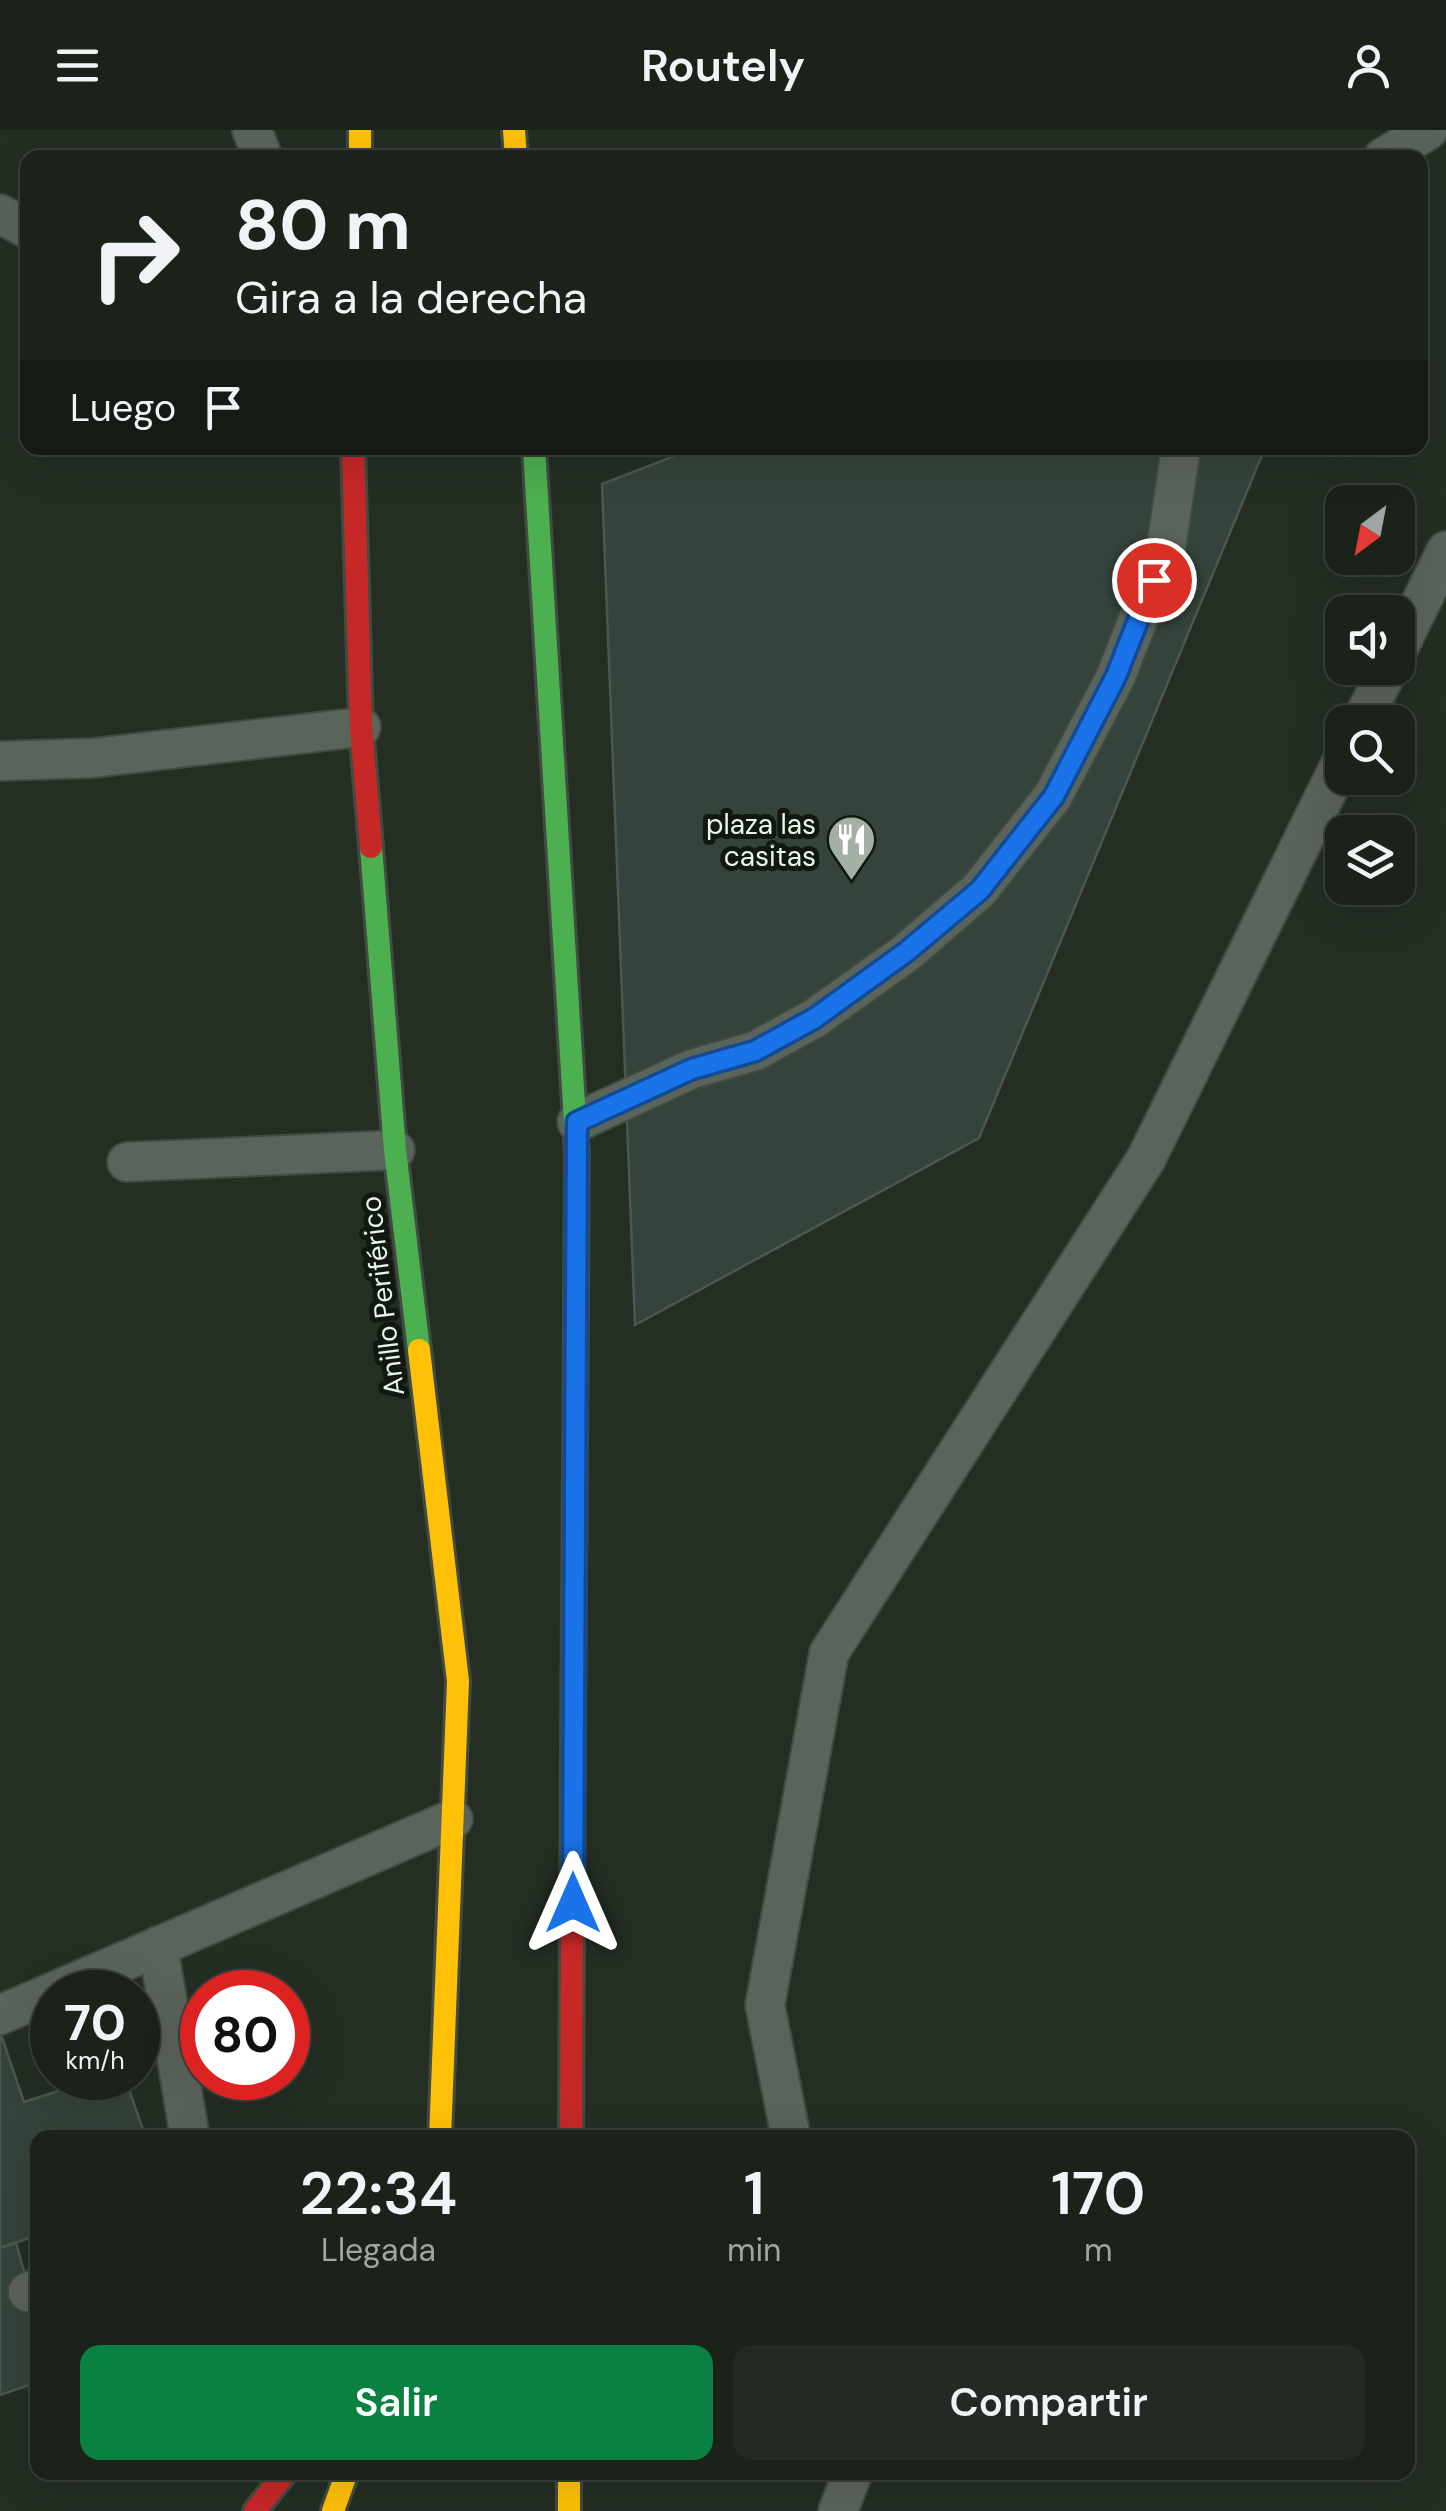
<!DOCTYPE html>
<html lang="es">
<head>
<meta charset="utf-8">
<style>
	:root { --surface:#1b221a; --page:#242a23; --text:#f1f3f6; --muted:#a0a4a2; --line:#393f39; --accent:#0b8043 }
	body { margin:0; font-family:"DM Sans",sans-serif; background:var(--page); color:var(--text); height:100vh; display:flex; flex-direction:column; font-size:38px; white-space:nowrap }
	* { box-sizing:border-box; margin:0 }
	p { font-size:32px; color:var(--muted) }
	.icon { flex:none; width:55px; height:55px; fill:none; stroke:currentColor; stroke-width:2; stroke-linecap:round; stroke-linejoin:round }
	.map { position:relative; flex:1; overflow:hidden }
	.drawer { position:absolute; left:30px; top:2000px; width:1385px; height:350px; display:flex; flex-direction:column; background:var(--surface); border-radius:20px; box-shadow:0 10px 40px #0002,0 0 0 2px var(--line) }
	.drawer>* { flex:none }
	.banner { position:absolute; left:20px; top:20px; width:1408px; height:305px; border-radius:20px; box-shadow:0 10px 40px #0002,0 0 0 2px var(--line); background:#1b221a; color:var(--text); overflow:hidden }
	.needle { width:65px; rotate:212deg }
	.fabs { position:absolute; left:1325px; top:355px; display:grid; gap:20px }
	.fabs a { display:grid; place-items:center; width:90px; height:90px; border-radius:20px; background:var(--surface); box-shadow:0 10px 40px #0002,0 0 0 2px var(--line); font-size:50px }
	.speed { position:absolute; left:30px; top:1840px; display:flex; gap:20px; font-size:50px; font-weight:700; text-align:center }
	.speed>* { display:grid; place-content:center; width:130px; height:130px; border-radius:50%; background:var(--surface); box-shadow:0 10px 40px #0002,0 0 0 2px var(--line); line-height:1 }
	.speed small { font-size:25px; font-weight:400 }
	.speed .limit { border:15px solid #d22; background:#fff; color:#111 }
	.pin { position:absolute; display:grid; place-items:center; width:85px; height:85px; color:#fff; margin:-42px; border:5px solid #fff; border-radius:50%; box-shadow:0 2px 10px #0007 }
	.me { position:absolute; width:110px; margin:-55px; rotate:0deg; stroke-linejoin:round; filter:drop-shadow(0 0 8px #0008) }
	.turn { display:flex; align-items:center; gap:35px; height:210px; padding:0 50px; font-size:45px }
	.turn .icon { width:130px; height:130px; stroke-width:2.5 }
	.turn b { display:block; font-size:70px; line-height:85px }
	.then { display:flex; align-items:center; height:95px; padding:0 50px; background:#0003; gap:20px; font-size:38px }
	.eta { display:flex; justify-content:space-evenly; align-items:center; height:170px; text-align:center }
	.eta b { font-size:60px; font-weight:600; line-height:70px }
	.action { display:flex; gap:20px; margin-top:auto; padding:20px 50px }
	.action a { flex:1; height:115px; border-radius:20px; background:var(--accent); color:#fff; font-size:40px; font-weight:600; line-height:115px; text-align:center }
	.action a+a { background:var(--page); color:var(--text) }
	header { display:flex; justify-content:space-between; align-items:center; height:130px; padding:0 50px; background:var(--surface); font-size:45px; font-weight:600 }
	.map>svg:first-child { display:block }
</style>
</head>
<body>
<header><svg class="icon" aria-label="menu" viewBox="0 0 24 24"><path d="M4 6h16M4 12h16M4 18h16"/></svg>Routely<svg class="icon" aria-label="person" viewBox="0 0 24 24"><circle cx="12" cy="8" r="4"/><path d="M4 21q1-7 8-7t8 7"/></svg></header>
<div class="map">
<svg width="1446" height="2381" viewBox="0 0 1446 2381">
	<rect width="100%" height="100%" fill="#242e23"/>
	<g fill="#34433b" stroke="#4c5750" stroke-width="2.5">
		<polygon points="695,318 1265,318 979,1008 635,1195 602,354"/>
		<polygon points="0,1902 24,1972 99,1948 125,1948 146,2008 38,2008 38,2105 0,2118"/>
		<polygon points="16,2113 38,2191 38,2252 0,2265 0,2118"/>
	</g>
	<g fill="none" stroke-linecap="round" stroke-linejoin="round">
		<defs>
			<g id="lane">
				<polyline points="252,0 263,28"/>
				<polyline points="1383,28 1428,0"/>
				<polyline points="0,84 28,99"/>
				<polyline points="1398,519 1446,421"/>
				<polyline points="1361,592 1389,538"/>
				<polyline points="0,631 93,628 361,597"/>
				<polyline points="577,992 692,939 755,921 815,888 906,823 979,760 1053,666 1116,546 1166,418 1181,318"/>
				<polyline points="127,1032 395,1020"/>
				<polyline points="158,1816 190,2008"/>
				<polyline points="0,1885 453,1689"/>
				<polyline points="791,2008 765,1875 829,1523 1146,1029 1342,631"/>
				<polyline points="28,2162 38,2158"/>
				<polyline points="838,2381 853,2342"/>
			</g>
			<g id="fast">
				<polyline points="534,318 577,1024"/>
				<polyline points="371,717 395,1020 419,1220"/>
			</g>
			<g id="slow">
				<polyline points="360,0 360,28"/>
				<polyline points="514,0 516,28"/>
				<polyline points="419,1220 458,1551 440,2008"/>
				<polyline points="573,1615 577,1024"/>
				<polyline points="569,2342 569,2381"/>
				<polyline points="333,2381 347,2342"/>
			</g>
			<g id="jam">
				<polyline points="353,318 361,597 371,717"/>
				<polyline points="571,2008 573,1615"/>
				<polyline points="255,2381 286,2342"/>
			</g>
		</defs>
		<use href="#lane" stroke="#424b41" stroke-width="42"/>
		<use href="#fast" stroke="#424b41" stroke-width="28"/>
		<use href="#slow" stroke="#424b41" stroke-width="28"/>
		<use href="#jam" stroke="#424b41" stroke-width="28"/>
		<use href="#lane" stroke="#5b645a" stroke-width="38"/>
		<use href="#fast" stroke="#4caf50" stroke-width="22"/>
		<use href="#slow" stroke="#ffc107" stroke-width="22"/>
		<use href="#jam" stroke="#c62828" stroke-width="22"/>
	</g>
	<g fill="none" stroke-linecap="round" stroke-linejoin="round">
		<defs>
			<polyline id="route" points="573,1773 577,992 692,939 755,921 815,888 906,822 980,760 1054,666 1116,546 1154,450"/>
		</defs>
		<use href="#route" stroke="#114b97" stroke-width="25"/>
		<use href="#route" stroke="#1a73e8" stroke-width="18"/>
	</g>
	<defs>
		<symbol id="restaurant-pin" viewBox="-11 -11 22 30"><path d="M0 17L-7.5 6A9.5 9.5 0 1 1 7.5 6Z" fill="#a5b0a4" stroke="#10180f"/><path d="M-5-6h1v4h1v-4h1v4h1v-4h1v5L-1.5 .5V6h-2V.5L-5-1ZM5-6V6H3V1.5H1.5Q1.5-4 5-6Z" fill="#fff"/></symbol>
	</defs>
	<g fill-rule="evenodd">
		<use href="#restaurant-pin" x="824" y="682" width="55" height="75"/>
	</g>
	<g text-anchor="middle" stroke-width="10" stroke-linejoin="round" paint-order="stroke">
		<g font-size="28" fill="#ebf6ea" stroke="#10180f" text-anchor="end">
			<text x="816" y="704">plaza las<tspan x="816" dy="32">casitas</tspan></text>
		</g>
		<g font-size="28" fill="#ebf6ea" stroke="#10180f">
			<text transform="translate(382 1166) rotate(-97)" y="10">Anillo Periférico</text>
		</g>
	</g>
</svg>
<div class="fabs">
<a><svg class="needle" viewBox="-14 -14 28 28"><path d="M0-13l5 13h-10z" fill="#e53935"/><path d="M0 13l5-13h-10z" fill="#a0a4a2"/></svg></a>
<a><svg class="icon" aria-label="sound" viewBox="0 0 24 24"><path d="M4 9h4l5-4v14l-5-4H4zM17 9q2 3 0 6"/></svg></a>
<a><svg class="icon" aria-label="search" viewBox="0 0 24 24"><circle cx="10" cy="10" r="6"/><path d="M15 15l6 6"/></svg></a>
<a><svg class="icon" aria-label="layers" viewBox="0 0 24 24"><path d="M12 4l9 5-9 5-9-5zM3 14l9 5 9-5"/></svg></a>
</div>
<div class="speed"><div>70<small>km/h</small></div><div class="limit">80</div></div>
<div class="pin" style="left:1154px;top:450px;background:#d93025"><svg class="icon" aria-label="arrive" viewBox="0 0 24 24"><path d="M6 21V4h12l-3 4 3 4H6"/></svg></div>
<svg class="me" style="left:573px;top:1773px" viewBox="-20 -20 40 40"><path d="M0-17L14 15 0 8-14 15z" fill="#1a73e8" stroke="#fff" stroke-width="4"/></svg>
<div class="banner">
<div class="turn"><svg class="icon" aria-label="right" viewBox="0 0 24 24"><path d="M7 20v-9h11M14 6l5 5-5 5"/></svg><div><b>80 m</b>Gira a la derecha</div></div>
<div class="then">Luego<svg class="icon" aria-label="arrive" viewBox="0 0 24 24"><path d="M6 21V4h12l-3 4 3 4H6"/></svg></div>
</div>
<section class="drawer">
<div class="eta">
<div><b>22:34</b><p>Llegada</p></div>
<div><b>1</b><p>min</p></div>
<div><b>170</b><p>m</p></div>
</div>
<div class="action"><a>Salir</a><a>Compartir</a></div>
</section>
</div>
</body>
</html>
